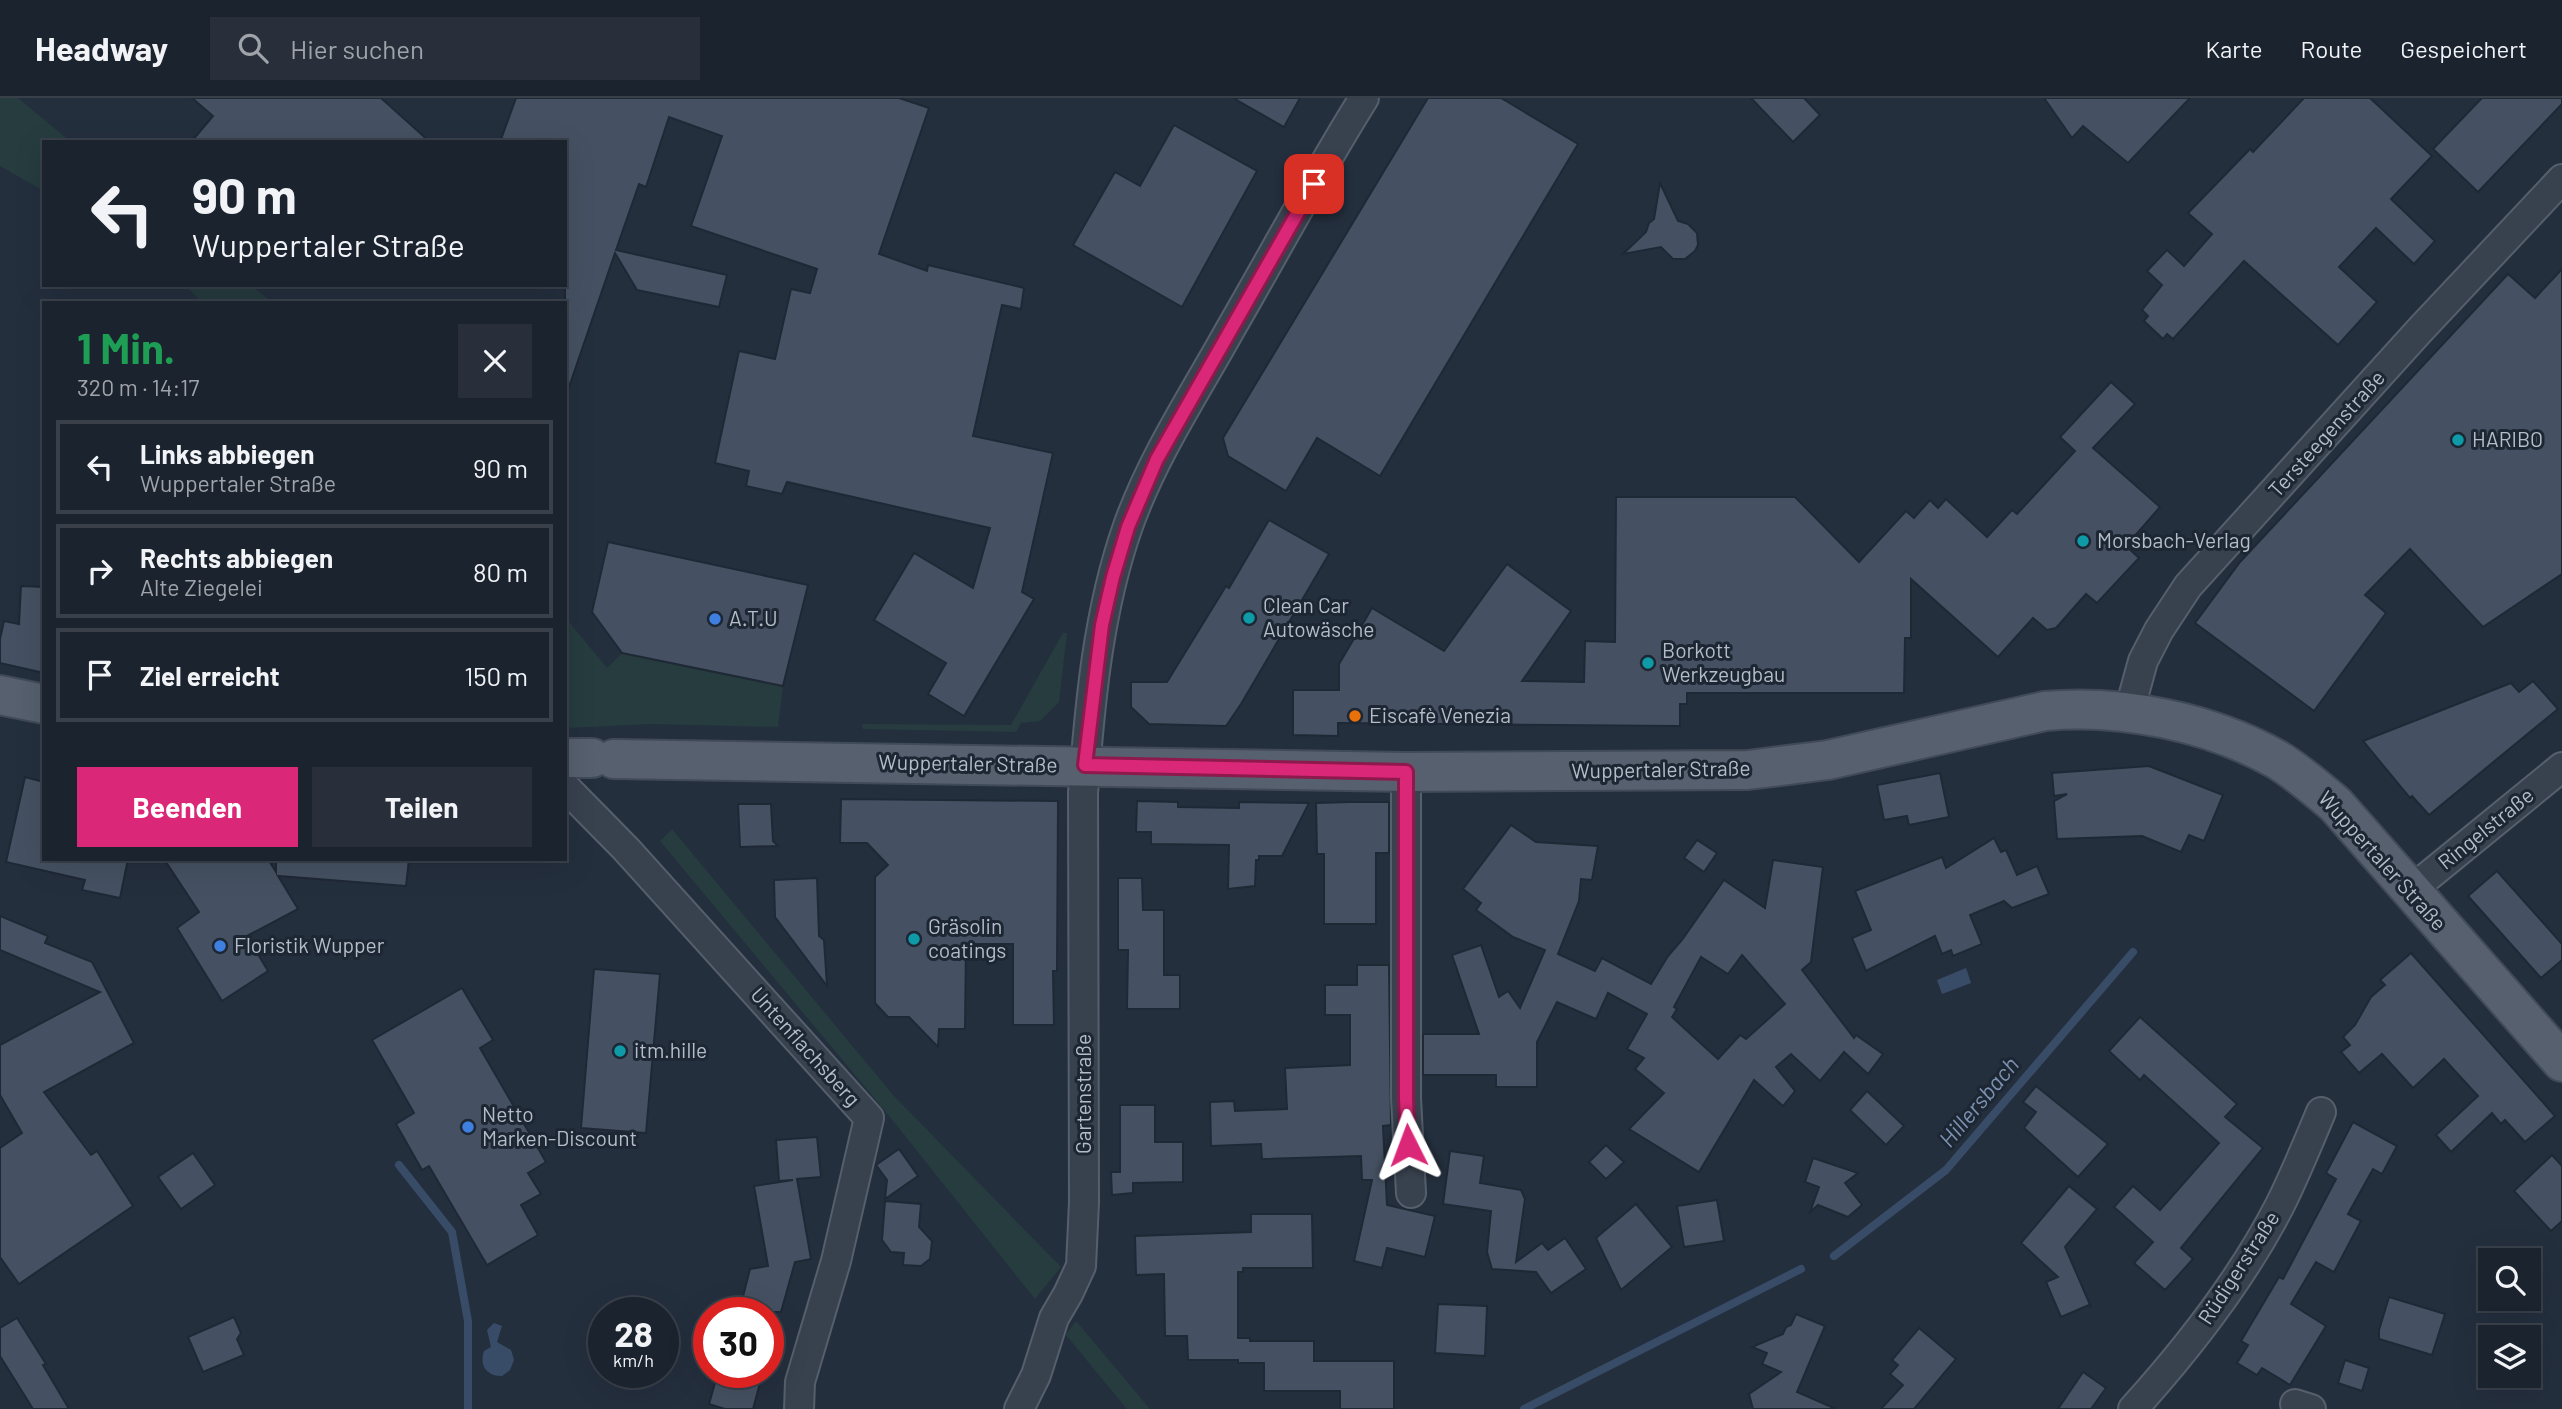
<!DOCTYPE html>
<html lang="de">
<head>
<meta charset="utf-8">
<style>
	:root { --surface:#1b232e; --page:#282f3a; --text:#f1f3f6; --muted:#a0a4aa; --line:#39404a; --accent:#db2777 }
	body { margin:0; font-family:Barlow,sans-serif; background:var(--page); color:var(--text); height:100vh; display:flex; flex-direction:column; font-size:26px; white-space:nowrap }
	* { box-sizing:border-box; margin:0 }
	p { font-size:23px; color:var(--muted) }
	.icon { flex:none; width:38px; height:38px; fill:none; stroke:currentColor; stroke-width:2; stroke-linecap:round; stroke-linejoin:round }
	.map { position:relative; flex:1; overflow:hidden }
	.side { position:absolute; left:42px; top:203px; width:525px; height:560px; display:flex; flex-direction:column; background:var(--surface); border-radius:0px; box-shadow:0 7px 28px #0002,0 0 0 2px var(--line) }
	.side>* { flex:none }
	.guide { position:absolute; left:42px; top:42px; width:525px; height:147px; border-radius:0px; box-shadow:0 7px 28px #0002,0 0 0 2px var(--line); background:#1b232e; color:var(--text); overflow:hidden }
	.buttons { position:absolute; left:2478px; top:1150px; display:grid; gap:14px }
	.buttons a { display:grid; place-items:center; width:63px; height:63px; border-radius:0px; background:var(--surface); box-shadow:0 7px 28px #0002,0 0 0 2px var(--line); font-size:35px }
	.speed { position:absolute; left:588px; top:1199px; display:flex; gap:14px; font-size:35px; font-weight:700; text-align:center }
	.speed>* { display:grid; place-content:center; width:91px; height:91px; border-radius:50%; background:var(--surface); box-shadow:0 7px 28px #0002,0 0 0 2px var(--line); line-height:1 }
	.speed small { font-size:18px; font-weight:400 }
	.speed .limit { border:10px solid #d22; background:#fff; color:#111 }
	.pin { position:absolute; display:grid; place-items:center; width:60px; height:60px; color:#fff; margin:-30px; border-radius:14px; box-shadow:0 4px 10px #0006 }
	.me { position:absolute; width:77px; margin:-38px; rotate:357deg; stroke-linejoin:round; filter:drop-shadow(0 0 5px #0008) }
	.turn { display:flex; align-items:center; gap:24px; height:147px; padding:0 35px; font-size:32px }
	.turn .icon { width:91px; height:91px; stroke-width:2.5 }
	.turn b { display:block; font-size:49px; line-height:60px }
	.round { display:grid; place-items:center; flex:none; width:74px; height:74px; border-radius:0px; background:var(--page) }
	.headline { display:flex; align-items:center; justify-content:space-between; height:119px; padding:0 35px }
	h1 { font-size:42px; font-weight:700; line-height:52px; color:#1e9e55 }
	.primary-button { display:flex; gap:14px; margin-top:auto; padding:14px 35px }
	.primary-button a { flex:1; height:80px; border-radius:0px; background:var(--accent); color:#fff; font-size:28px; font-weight:700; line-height:80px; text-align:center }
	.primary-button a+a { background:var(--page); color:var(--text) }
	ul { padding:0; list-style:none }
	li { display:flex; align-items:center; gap:21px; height:94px; margin:0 14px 10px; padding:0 21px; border:4px solid var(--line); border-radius:0px }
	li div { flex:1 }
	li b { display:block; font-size:26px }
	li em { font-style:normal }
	header { display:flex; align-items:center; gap:42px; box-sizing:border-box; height:98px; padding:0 35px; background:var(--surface); border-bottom:2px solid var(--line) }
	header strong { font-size:33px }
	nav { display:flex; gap:38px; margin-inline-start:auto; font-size:24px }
	.search { width:490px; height:63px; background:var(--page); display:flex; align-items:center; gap:18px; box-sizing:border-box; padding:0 24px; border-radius:0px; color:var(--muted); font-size:26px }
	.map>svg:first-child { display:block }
</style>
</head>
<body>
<header>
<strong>Headway</strong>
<div class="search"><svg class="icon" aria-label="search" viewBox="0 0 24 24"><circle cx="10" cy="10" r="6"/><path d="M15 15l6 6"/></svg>Hier suchen</div>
<nav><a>Karte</a><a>Route</a><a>Gespeichert</a></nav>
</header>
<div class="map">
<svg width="2562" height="1311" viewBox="0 0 2562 1311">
	<rect width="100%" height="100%" fill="#242f3e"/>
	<g fill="#263c3f">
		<polygon points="0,0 18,0 71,44 44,44 44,93 0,68"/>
		<polygon points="185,187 251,187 273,205 202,205"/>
		<polygon points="565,519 607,570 622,555 783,588 778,629 651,626 568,630 565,627"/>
		<polygon points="1063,535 1067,535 1059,604 1040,623 1021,625 1016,634 863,631 862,626 1011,627"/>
		<polygon points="672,731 894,998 1061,1169 1035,1201 890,1019 660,743"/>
		<polygon points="1076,1223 1150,1311 1127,1311 1066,1237"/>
	</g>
	<g fill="#394c67">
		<polygon points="1966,870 1971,885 1942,896 1937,882"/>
		<path d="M494,1225L502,1228L497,1244L511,1252L514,1262L510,1272L502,1278C487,1278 479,1268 484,1253L491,1249L487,1232Z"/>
	</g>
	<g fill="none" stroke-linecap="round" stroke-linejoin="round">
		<g stroke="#394c67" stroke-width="8">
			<polyline points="399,1067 452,1134 468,1223 468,1311"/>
			<polyline points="1834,1158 1946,1072 2133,854"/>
			<polyline points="1524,1311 1801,1171"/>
		</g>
	</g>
	<g fill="#455162" stroke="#1f2835" stroke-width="2" fill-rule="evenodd">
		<polygon points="192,0 381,0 430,44 191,44 213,18"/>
		<polygon points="516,0 899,0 929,10 879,156 927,173 928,167 1024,190 1021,211 1002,207 973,338 1053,355 1022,494 1034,501 964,618 928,596 946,565 874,522 914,455 973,490 990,430 787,384 782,396 746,388 749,373 715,365 739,253 775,261 791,191 810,195 817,171 691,128 722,38 669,19 646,89 639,86 616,152 727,177 719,209 637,192 615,155 569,289 565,289 565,44 500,44"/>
		<polygon points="1233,0 1300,0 1284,29"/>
		<polygon points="1428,0 1501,0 1578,46 1380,378 1317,340 1286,393 1228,358 1223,340"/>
		<polygon points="1751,0 1804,0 1820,17 1793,44"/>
		<polygon points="2044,0 2190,0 2128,65 2083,28 2072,40"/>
		<polygon points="2304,0 2370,0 2432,58 2391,101 2435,143 2414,166 2376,130 2339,169 2377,204 2338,247 2244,163 2173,241 2167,236 2163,241 2144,223 2148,218 2142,212 2162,187 2147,173 2167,152 2184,168 2212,136 2188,115 2250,51 2253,54"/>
		<polygon points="2482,0 2562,0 2562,6 2478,94 2433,51"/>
		<polygon points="1174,27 1257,73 1182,209 1073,147 1115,74 1140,88"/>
		<polygon points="1660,85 1678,123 1688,126 1697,135 1698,147 1695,153 1685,161 1673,161 1661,149 1623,156 1646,134 1649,125 1654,121"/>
		<polygon points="2562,171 2562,476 2483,529 2410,451 2365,497 2386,515 2314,613 2195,525 2240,464 2508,176 2535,200"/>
		<polygon points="2111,284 2135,306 2093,350 2160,409 2126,448 2139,460 2097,505 2086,496 2056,530 2047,532 2033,520 1998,559 1911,481 1911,540 1905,540 1904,595 1687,595 1687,606 1680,606 1680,628 1338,625 1338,638 1293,637 1293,592 1339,592 1339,566 1372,510 1444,553 1507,466 1571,513 1522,583 1584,584 1585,543 1615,544 1616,399 1795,399 1859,464 1906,413 1914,420 1930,402 1938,410 1946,401 1987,439 2012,412 2017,416 2075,353 2060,339"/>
		<polygon points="1269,422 1329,456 1241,606 1226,628 1149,626 1131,609 1131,584 1167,584 1226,488 1229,490"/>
		<polygon points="608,444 808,487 783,588 622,555 592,514"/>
		<polygon points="21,488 44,489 44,575 0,565 0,541 4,523 19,526"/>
		<polygon points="2533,583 2558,611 2429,717 2412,698 2410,700 2363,643 2511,585 2519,594"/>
		<polygon points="2149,668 2223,697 2204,743 2189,737 2181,754 2142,738 2057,741 2054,703 2067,696 2054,698 2052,675"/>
		<polygon points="1940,675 1949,719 1909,727 1907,718 1884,722 1877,687"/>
		<polygon points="25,679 44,684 44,761 128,761 120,800 82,792 85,782 6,764"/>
		<polygon points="841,701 1058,703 1057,873 1053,873 1054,927 1013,927 1013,846 966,846 965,931 939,931 938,949 909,919 888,919 875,905 875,779 888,767 867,745 840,745"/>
		<polygon points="1137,703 1178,704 1178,709 1239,710 1239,704 1309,705 1282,758 1259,758 1259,762 1256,762 1255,788 1228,791 1229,747 1151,746 1151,734 1136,734"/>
		<polygon points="1351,704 1389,704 1389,755 1376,755 1376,826 1324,826 1324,756 1317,756 1316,705"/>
		<polygon points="738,706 771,706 773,743 778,748 740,749"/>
		<path d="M1511,727L1536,744L1598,748L1592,782L1581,781L1579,803L1558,856L1595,873L1602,860L1651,886L1668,858L1682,842L1724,782L1765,810L1773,762L1823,769L1811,864L1802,872L1854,940L1856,937L1883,956L1868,976L1844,954L1820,983L1791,956L1776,969L1795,993L1783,1008L1754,982L1699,1074L1629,1031L1664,995L1635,971L1644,960L1627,951L1647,916L1608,895L1596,921L1557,904L1537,944V989H1496V977H1423V936H1479L1452,857L1481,847L1499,899L1508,893L1520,910L1545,852L1513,839L1476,812L1481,805L1463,791ZM1742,857L1785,906L1746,941L1740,937L1718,961L1672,919L1677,911L1674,909L1701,859L1728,876Z"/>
		<polygon points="1994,740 2001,754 2006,752 2017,777 2037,768 2049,796 2012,810 2004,803 1970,817 1982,846 1953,858 1951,852 1942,856 1935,838 1866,873 1852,840 1871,832 1855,793 1942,759 1946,770"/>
		<polygon points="1697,742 1717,755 1704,774 1684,760"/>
		<polygon points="164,761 268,761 276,774 276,761 409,761 406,788 278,778 298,811 247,838 268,873 222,903 177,830 199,814"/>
		<polygon points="2497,773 2562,846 2562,862 2541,880 2468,798"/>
		<polygon points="817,780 819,838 824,842 827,888 775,819 774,782"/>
		<polygon points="1118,780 1142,780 1143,812 1164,812 1164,877 1180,877 1180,911 1127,911 1128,852 1118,852"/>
		<polygon points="0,818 48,838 45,845 92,864 134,945 44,994 91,1057 97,1053 133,1108 19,1186 0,1159 0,1050 22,1035 0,997 0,947 100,894 0,852"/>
		<polygon points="2411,855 2555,1018 2525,1044 2505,1022 2501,1026 2492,1015 2451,1054 2436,1037 2478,998 2444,961 2413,990 2382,956 2359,975 2341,954 2350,947 2343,939 2355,927 2371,899 2385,887 2380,882"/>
		<polygon points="1357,867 1389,867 1391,1027 1383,1028 1387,1107 1435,1118 1425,1159 1387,1150 1382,1170 1354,1163 1372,1082 1362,1082 1361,1058 1262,1061 1261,1046 1211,1048 1210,1004 1234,1003 1235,1013 1287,1011 1285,970 1350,967 1350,917 1325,917 1325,887 1357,887"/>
		<polygon points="594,871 660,876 646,1035 581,1030"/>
		<polygon points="462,890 493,942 480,950 546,1064 528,1075 541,1096 521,1107 538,1137 487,1167 429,1068 422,1072 396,1026 414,1015 372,942"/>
		<polygon points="2140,919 2237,1006 2225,1019 2263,1050 2181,1150 2193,1161 2165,1192 2134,1165 2153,1144 2114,1109 2133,1088 2160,1112 2219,1045 2144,977 2140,982 2109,953"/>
		<polygon points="2036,988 2108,1046 2078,1079 2024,1030 2036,1014 2023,1004"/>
		<polygon points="1867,993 1904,1028 1886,1047 1850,1012"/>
		<polygon points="1120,1007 1155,1007 1155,1044 1183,1044 1183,1084 1133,1085 1133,1095 1112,1097 1111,1074 1120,1074"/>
		<polygon points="2353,1024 2397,1048 2382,1076 2373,1071 2348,1116 2361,1123 2334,1174 2316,1164 2291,1206 2326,1228 2290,1287 2262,1270 2257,1277 2237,1265 2248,1247 2241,1243 2279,1179 2283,1181 2336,1081 2326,1075"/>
		<polygon points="817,1039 821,1079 797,1081 811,1161 795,1164 781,1214 739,1214 750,1171 768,1168 754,1088 793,1082 779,1083 776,1042"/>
		<polygon points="1606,1047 1624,1064 1606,1081 1589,1064"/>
		<polygon points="899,1051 918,1078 885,1101 887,1082 876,1067"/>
		<polygon points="1450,1053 1484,1058 1480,1085 1521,1092 1525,1101 1516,1164 1542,1145 1548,1152 1565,1140 1586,1171 1551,1195 1536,1174 1492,1171 1487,1154 1491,1113 1443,1106"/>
		<polygon points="193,1055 215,1087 181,1111 158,1079"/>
		<polygon points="2552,1057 2562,1068 2562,1123 2551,1133 2514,1093"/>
		<polygon points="1813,1060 1858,1075 1845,1085 1862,1107 1848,1119 1818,1107 1810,1114 1819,1089 1805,1084"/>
		<polygon points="2069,1088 2097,1111 2065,1149 2091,1209 2089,1207 2061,1219 2046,1184 2058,1179 2021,1145"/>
		<polygon points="1717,1102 1724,1143 1684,1149 1677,1108"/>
		<polygon points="885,1103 921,1106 919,1129 932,1143 930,1161 921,1168 903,1167 904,1155 891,1154 882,1142"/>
		<polygon points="1636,1106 1672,1149 1621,1192 1596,1140"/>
		<polygon points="1251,1116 1312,1116 1313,1170 1243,1170 1243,1174 1238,1174 1238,1240 1250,1240 1250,1243 1314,1243 1314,1263 1394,1263 1394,1311 1340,1311 1340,1293 1264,1293 1264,1265 1238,1265 1238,1262 1188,1262 1187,1238 1165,1238 1164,1176 1136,1177 1135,1138 1251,1134"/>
		<polygon points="2389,1199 2445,1216 2432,1257 2379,1241 2379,1232"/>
		<polygon points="1438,1206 1487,1208 1485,1258 1435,1255"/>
		<polygon points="1796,1216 1825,1228 1797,1294 1836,1311 1753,1311 1749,1296 1781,1274 1762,1266 1767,1255 1752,1249 1783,1236 1786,1229 1791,1227"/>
		<polygon points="234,1219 241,1235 237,1241 244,1257 203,1274 188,1239"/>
		<polygon points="17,1220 46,1266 43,1267 69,1311 33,1311 0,1258 0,1230"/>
		<polygon points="1919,1230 1956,1261 1914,1311 1881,1311 1903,1287 1890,1276 1898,1267 1892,1262"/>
		<polygon points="2345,1262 2369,1270 2362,1293 2338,1285"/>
		<polygon points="718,1274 763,1274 753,1311 725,1311 709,1306"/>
		<polygon points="2083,1274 2106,1290 2091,1311 2058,1311"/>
	</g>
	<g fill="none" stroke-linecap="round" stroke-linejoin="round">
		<defs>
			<g id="street">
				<polyline points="2129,614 2143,563 2159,532 2188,488 2420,232 2562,81"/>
				<polyline points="1406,674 1406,1000 1411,1095"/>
				<polyline points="565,689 626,751 869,1020 836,1163 800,1284 799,1311"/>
				<polyline points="2410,793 2562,669"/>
				<polyline points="2295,1306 2311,1311"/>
				<path d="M1019,1311L1036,1277L1054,1220L1068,1196L1081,1168L1084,1104L1083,695C1090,605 1098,513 1128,428C1153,358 1195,295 1231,230C1275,154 1317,75 1364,0"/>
				<path d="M2133,1311C2189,1249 2242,1181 2280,1107C2295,1077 2308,1045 2321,1014"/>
			</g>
			<g id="primary">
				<polyline points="0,597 44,606"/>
				<polyline points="565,660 592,660"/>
				<path d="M614,661L1406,674L1748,672L1828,662L2045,613C2121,606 2210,624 2276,661C2298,674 2317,691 2336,707L2562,964"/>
			</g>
		</defs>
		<use href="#street" stroke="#565f6c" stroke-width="32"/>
		<use href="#primary" stroke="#414a57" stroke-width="42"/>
		<use href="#street" stroke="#38414e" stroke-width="28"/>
		<use href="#primary" stroke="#56606e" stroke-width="38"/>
	</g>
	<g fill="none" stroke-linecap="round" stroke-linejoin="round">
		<defs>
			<polyline id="route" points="1314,86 1157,361 1128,429 1113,479 1102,527 1085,667 1406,674 1406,1000 1408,1047"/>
		</defs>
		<use href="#route" stroke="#8e194d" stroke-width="18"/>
		<use href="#route" stroke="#db2777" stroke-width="12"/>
	</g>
	<g fill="#0f9aa8" stroke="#1d2633" stroke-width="2.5">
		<circle cx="2458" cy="342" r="7"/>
		<circle cx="2083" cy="443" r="7"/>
		<circle cx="1249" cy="520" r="7"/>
		<circle cx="1648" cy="565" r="7"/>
		<circle cx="914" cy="841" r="7"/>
		<circle cx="620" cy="953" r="7"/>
	</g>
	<g fill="#3f7fe0" stroke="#1d2633" stroke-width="2.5">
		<circle cx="715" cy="521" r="7"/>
		<circle cx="220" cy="848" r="7"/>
		<circle cx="468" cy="1029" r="7"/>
	</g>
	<circle fill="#e8710a" stroke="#1d2633" stroke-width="2.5" cx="1355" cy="618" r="7"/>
	<g text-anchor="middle" stroke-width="6" stroke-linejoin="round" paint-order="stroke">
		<g font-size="21" fill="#b4bcc9" stroke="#1d2633">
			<text transform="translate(2327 336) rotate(-48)" y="7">Tersteegenstraße</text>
			<text transform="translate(968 666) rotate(1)" y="7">Wuppertaler Straße</text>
			<text transform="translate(1661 672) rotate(-1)" y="7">Wuppertaler Straße</text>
			<text transform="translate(2486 731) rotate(-39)" y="7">Ringelstraße</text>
			<text transform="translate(2382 763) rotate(48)" y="7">Wuppertaler Straße</text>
			<text transform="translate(805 949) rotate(48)" y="7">Untenflachsberg</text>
			<text transform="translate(1084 996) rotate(-90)" y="7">Gartenstraße</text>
			<text transform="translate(2239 1170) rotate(-57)" y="7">Rüdigerstraße</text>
		</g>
		<g font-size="21" fill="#b4bcc9" stroke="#1d2633" text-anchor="start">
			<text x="2472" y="349">HARIBO</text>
			<text x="2097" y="450">Morsbach-Verlag</text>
			<text x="1263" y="515">Clean Car<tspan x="1263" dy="24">Autowäsche</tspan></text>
			<text x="729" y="528">A.T.U</text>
			<text x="1662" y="560">Borkott<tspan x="1662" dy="24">Werkzeugbau</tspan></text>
			<text x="1369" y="625">Eiscafè Venezia</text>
			<text x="928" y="836">Gräsolin<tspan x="928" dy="24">coatings</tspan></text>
			<text x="234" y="855">Floristik Wupper</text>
			<text x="634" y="960">itm.hille</text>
			<text x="482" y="1024">Netto<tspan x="482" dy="24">Marken-Discount</tspan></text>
		</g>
		<g font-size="23" font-style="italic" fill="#7c92b1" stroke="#1d2633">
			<text transform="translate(1979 1004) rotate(-50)" y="8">Hillersbach</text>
		</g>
	</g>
</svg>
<div class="buttons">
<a><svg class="icon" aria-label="search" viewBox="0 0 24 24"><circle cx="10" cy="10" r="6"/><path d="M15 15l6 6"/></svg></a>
<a><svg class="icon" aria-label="layers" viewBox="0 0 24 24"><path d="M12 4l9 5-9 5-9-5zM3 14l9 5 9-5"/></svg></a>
</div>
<div class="speed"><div>28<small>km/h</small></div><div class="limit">30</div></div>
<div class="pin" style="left:1314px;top:86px;background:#d93025"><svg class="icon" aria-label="arrive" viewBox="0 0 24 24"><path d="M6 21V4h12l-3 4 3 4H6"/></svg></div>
<svg class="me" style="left:1408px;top:1047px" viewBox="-20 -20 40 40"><path d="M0-17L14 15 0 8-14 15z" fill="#db2777" stroke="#fff" stroke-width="4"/></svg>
<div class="guide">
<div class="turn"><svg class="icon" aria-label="left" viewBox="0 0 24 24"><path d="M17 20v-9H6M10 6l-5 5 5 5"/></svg><div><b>90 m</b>Wuppertaler Straße</div></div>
</div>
<section class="side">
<div class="headline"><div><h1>1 Min.</h1><p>320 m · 14:17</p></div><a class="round"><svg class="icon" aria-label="close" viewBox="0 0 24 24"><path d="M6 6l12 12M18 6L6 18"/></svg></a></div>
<ul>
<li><svg class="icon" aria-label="left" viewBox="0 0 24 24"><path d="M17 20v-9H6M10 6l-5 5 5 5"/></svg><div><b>Links abbiegen</b><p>Wuppertaler Straße</p></div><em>90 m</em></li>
<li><svg class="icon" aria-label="right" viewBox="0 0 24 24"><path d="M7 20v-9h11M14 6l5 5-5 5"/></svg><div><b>Rechts abbiegen</b><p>Alte Ziegelei</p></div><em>80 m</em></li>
<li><svg class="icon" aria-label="arrive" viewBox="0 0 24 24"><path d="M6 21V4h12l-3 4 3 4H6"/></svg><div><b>Ziel erreicht</b></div><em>150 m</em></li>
</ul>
<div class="primary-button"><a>Beenden</a><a>Teilen</a></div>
</section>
</div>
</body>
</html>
